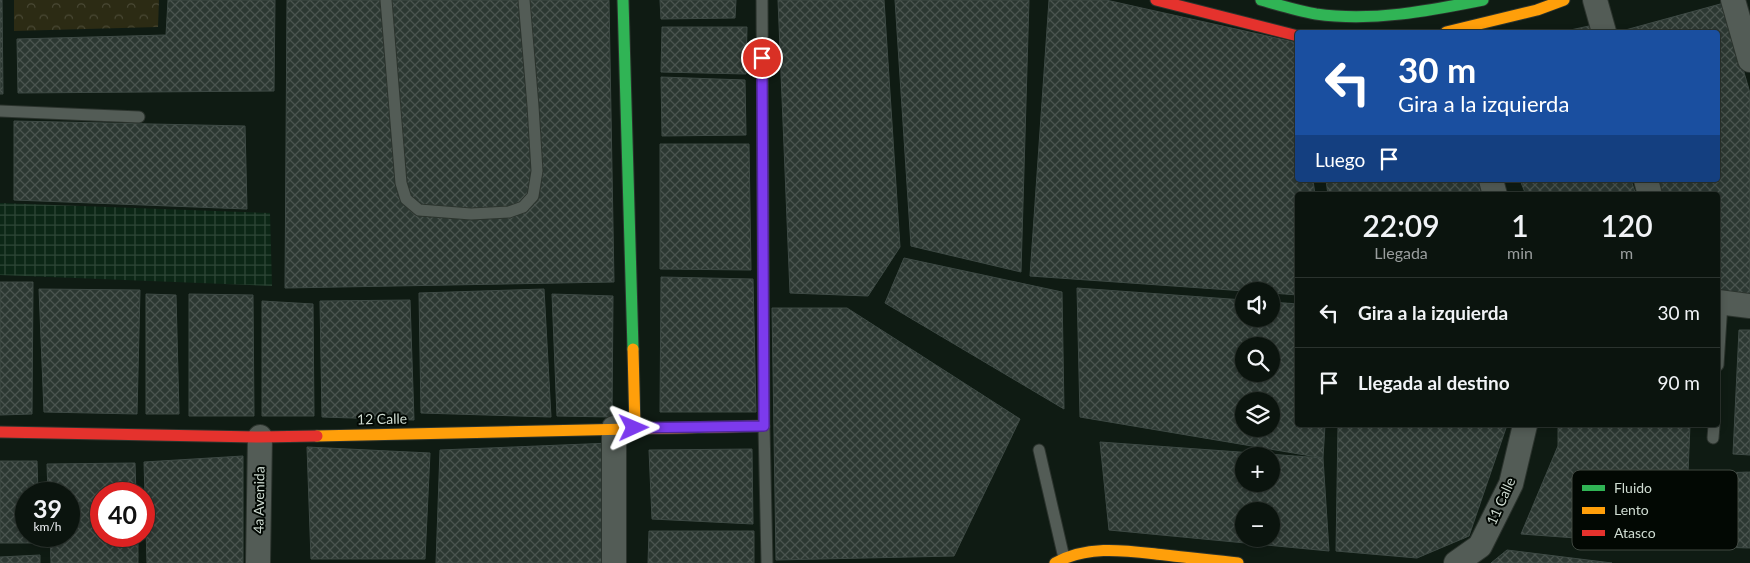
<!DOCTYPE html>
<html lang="es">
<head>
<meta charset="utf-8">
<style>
	:root { --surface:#0b140e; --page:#141d17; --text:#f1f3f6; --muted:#9a9e9e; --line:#2b332e }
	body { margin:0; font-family:Lato,sans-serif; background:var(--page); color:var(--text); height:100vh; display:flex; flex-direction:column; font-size:19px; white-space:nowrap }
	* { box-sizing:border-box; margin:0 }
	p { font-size:16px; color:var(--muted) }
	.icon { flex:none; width:28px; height:28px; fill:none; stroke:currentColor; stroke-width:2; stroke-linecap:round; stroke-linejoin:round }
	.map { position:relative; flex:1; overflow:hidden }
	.panel { position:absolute; left:1295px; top:192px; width:425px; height:235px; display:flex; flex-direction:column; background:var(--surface); border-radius:5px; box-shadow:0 2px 8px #0003,0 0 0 1px var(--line) }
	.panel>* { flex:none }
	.guide { position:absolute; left:1295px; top:30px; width:425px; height:152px; border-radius:5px; box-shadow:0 2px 8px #0003,0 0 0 1px var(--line); background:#1a4fa0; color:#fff; overflow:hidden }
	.buttons { position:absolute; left:1235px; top:282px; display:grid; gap:10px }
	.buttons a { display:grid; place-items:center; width:45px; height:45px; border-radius:50%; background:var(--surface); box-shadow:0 2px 8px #0003,0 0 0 1px var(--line); font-size:25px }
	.speed { position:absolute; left:15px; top:482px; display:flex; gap:10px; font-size:25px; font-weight:700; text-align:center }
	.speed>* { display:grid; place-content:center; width:65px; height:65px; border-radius:50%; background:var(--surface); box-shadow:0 2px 8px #0003,0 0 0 1px var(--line); line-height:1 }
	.speed small { font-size:12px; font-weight:400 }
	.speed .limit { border:8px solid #d22; background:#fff; color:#111 }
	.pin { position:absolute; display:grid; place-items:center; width:42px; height:42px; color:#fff; margin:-21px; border:2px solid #fff; border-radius:50%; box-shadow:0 1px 5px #0007 }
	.me { position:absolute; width:55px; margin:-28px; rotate:89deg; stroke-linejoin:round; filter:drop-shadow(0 0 4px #0008) }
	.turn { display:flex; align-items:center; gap:18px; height:105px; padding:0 20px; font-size:22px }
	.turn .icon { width:65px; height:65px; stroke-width:2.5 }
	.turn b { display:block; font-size:35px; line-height:42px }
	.then { display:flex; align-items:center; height:48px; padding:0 20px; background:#0003; gap:10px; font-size:19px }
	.eta { display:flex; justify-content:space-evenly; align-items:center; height:85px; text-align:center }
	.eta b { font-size:30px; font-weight:600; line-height:35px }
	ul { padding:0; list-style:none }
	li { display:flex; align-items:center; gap:15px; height:70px; padding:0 20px; border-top:1px solid var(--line) }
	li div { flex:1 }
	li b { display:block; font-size:19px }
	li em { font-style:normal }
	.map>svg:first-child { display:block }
</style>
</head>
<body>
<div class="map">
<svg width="1750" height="563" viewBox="0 0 1750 563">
	<defs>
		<pattern id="industrial-grid" width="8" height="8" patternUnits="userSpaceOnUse" patternTransform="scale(1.25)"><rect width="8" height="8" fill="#0c2716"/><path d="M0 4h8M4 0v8" fill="none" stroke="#2e4637"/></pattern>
		<pattern id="park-crowns" width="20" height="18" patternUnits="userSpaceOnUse" patternTransform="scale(1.25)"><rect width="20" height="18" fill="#2c2b14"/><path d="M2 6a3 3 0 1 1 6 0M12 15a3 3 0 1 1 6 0" fill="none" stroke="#4a4935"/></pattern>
		<pattern id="building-cross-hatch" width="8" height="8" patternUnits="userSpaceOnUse" patternTransform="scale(1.25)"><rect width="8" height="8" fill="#2c3832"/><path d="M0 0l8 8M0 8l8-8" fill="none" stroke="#4a544f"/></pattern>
	</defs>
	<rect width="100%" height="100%" fill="#0f1b13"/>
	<polygon fill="url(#industrial-grid)" points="0,203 270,213 272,286 0,275"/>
	<polygon fill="url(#park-crowns)" points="14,0 159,0 158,27 14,31"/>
	<g fill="url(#building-cross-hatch)" stroke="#3e4a45" fill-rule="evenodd">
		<polygon points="0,0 2,0 3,94 0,94"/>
		<polygon points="168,0 275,0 274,91 18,93 17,39 166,35"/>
		<polygon points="287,0 609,0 614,282 285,288"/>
		<polygon points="660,0 736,0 735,18 661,19"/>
		<polygon points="778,0 884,0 900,247 868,296 790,293"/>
		<polygon points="895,0 1029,0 1021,272 911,246"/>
		<polygon points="1049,0 1106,0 1294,42 1298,66 1298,180 1313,180 1315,195 1298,195 1298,295 1271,293 1271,291 1245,291 1030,276"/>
		<polygon points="1724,3 1750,93 1750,295 1718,291 1718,195 1660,195 1655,180 1718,180 1718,32 1618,32"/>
		<polygon points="1589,26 1591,32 1561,32"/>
		<polygon points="662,27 747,27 746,74 661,72"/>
		<polygon points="661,77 745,80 746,135 662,136"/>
		<polygon points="14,121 245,126 247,209 14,200"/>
		<polygon points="660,144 749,144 751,270 660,269"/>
		<polygon points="1326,180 1478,180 1482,195 1328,195"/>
		<polygon points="1520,180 1631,180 1636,195 1526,195"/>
		<polygon points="904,258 1062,292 1064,409 885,303"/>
		<polygon points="661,277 753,279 756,412 660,412"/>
		<polygon points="0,282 33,282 32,414 0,415"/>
		<path d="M1077,288L1244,300V319H1271V302L1298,304V425H1325L1323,458L1080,417ZM1244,346H1271V374H1244ZM1244,401H1271V429H1244Z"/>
		<polygon points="39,289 140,290 137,414 44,412"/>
		<polygon points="544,289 551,417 421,413 419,293"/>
		<polygon points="146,294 176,295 179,414 146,414"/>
		<polygon points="189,294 253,295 254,416 189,416"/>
		<polygon points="552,294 613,296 612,417 557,416"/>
		<polygon points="410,300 414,420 322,417 320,301"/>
		<polygon points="262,301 313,304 314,416 262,416"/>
		<polygon points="772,308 847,308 1020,419 954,556 776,560"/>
		<polygon points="1739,330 1750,330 1750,455 1733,454"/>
		<polygon points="1338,425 1507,425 1469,536 1417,558 1336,551"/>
		<polygon points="1558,425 1690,425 1685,546 1521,534 1558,446"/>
		<path d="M1100,442L1323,458L1329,551L1109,530ZM1244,456H1271V484H1244ZM1244,511H1271V539H1244Z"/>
		<polygon points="611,443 609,563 436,563 440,450"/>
		<polygon points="307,447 430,453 425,559 311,559"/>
		<polygon points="752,449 753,524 652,519 649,450"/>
		<polygon points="243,456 243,563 147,563 144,462"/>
		<polygon points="0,461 37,461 38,494 26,494 26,536 38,536 39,543 0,543"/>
		<polygon points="135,463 136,494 101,494 101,536 138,536 138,563 51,563 50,536 69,536 69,494 48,494 47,464"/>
		<polygon points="1750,472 1750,548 1713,547 1716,473"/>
		<polygon points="649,531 754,531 754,563 648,563"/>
		<polygon points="1507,550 1612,563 1491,563"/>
		<polygon points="40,555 40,563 0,563 0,557"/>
	</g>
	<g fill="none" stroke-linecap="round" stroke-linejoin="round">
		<defs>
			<g id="lane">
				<polyline points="386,0 401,183 406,199 419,210 471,214 509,212 523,207 533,196 537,171 533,106 524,0"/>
				<polyline points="762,0 764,426 767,563"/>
				<polyline points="0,111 139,117"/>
				<polyline points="1718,365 1722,303"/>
				<polyline points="1713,438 1714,425"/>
				<polyline points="1039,450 1064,558"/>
			</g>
			<g id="street">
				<polyline points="1595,0 1604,32"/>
				<polyline points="1733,0 1750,60"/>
				<polyline points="1491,180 1495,195"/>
				<polyline points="1646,180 1650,195"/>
				<polyline points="1718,302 1750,306"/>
				<polyline points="614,428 614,563"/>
				<polyline points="258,563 260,437"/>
				<polyline points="1456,563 1480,546 1511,484 1525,425"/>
			</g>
			<g id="fast">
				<polyline points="623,0 633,349"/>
				<path d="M1261,0C1279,5 1298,11 1316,14C1372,22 1428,11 1483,0"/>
			</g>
			<g id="slow">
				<polyline points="1446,32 1537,10 1564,0"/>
				<polyline points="633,349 635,428"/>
				<polyline points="317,436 764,426"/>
				<path d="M1055,563C1089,544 1128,551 1165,555C1189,558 1214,560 1238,563"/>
			</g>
			<g id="jam">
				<polyline points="1156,0 1298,36"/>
				<polyline points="0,432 260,437 317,436"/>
			</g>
		</defs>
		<use href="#lane" stroke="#2c342e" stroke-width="13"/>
		<use href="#street" stroke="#2c342e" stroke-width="26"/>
		<use href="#fast" stroke="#2c342e" stroke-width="13"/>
		<use href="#slow" stroke="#2c342e" stroke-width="13"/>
		<use href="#jam" stroke="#2c342e" stroke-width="13"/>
		<use href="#lane" stroke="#535c56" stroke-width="11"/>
		<use href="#street" stroke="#535c56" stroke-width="24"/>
		<use href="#fast" stroke="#30b455" stroke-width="11"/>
		<use href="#slow" stroke="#ff9f0a" stroke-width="11"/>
		<use href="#jam" stroke="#e5322d" stroke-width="11"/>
	</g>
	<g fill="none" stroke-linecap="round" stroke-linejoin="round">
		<defs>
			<polyline id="route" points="634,428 764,426 762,58"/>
		</defs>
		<use href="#route" stroke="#51269a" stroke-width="12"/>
		<use href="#route" stroke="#7c3aed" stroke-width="9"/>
	</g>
	<g text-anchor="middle" stroke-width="4" stroke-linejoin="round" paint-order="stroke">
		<g font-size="14" fill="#cfdcd2" stroke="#020803">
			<text transform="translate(382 419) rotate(-1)" y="5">12 Calle</text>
			<text transform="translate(259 500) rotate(-89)" y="5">4a Avenida</text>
			<text transform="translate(1501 501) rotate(-66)" y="5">11 Calle</text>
		</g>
	</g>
	<rect x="1572" y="470" width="166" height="80" rx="8" fill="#020803" stroke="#404841" stroke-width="1"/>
	<rect x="1582" y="485" width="23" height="6" fill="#30b455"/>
	<rect x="1582" y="507" width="23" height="7" fill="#ff9f0a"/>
	<rect x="1582" y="530" width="23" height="6" fill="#e5322d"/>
	<g font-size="14" fill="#cfdcd2">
		<text x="1614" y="493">Fluido</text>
		<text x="1614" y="515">Lento</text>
		<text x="1614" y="538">Atasco</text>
	</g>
</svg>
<div class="buttons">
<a><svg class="icon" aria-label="sound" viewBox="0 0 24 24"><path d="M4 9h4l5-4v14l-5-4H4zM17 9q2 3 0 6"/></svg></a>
<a><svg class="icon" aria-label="search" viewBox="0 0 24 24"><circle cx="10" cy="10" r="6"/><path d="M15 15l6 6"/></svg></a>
<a><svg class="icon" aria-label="layers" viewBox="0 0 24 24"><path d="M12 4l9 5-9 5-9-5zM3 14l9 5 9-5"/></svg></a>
<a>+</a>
<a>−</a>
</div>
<div class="speed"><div>39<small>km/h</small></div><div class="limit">40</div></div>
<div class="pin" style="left:762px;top:58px;background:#d93025"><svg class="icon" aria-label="arrive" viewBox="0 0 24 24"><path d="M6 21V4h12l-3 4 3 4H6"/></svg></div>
<svg class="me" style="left:634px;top:428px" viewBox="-20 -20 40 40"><path d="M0-17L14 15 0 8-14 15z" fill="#7c3aed" stroke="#fff" stroke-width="4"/></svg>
<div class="guide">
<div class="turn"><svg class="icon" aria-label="left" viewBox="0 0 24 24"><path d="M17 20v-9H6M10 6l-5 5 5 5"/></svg><div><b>30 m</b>Gira a la izquierda</div></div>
<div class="then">Luego<svg class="icon" aria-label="arrive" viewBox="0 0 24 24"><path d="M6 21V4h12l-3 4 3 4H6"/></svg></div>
</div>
<section class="panel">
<div class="eta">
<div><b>22:09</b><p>Llegada</p></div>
<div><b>1</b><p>min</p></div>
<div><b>120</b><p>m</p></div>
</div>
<ul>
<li><svg class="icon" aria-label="left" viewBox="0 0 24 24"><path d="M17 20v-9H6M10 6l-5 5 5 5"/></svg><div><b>Gira a la izquierda</b></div><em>30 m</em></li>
<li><svg class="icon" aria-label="arrive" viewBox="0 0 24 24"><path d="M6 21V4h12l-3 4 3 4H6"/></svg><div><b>Llegada al destino</b></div><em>90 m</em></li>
</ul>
</section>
</div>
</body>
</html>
